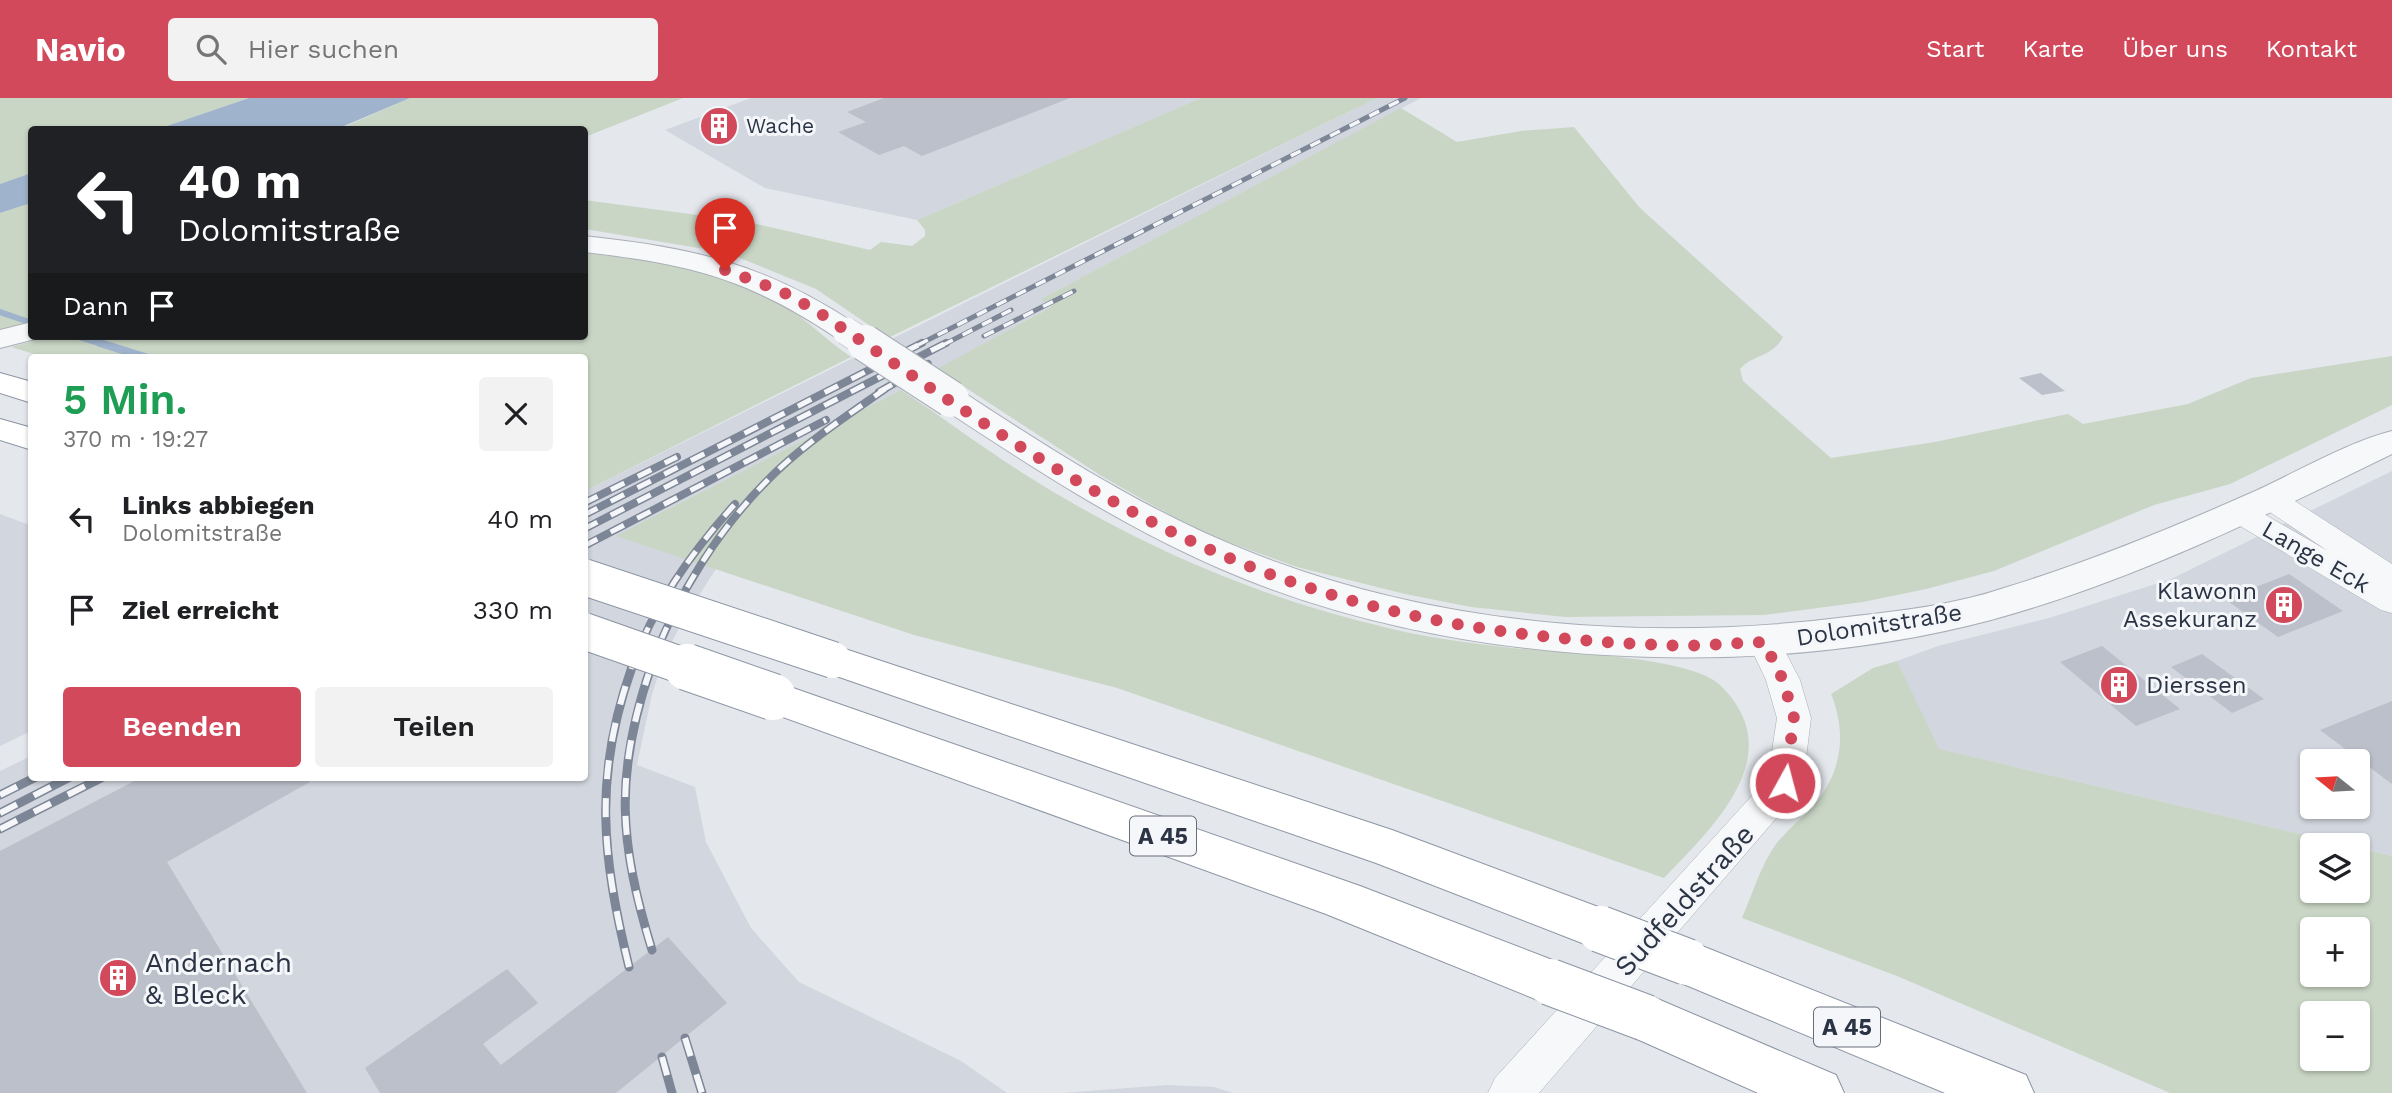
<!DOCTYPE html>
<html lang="de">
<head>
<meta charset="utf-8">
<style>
	:root { --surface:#fff; --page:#f2f2f2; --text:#202124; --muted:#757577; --accent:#d1495b }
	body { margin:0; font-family:"Work Sans",sans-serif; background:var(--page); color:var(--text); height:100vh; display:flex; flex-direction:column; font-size:26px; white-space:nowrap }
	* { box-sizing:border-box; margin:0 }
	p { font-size:23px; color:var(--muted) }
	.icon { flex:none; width:38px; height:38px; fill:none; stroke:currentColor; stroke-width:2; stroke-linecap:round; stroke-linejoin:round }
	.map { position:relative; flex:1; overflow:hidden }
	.sheet { position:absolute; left:28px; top:256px; width:560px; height:427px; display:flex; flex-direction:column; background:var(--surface); border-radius:7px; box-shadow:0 2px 5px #0004 }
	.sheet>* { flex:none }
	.guide { position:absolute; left:28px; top:28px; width:560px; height:214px; border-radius:7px; box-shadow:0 2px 5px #0004; background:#202124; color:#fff; overflow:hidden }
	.needle { width:46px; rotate:288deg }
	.tools { position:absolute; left:2300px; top:651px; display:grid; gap:14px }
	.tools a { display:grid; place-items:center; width:70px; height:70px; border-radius:7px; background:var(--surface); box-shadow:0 2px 5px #0004; font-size:35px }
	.pin { position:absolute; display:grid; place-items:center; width:60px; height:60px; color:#fff; margin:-72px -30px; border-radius:50% 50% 50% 0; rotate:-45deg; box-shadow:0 0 7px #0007 }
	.pin .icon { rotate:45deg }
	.me { position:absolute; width:77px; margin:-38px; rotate:7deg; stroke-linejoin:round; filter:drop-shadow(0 0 5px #0008) }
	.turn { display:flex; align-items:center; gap:24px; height:147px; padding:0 35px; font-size:32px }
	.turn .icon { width:91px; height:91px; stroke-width:2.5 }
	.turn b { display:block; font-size:49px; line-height:60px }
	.then { display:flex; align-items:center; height:66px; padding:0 35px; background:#0003; gap:14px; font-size:26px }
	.round { display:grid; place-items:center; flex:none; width:74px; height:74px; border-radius:7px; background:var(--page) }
	.overview { display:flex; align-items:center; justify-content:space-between; height:119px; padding:0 35px }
	h1 { font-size:42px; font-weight:600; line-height:52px; color:#1e9e55 }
	.action { display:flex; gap:14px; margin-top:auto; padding:14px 35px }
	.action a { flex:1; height:80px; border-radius:7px; background:var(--accent); color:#fff; font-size:28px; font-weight:600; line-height:80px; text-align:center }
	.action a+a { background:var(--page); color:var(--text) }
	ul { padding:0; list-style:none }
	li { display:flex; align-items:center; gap:21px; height:91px; padding:0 35px }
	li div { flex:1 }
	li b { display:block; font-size:26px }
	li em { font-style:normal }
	header { display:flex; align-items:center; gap:42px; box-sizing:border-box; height:98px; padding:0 35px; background:var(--accent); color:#fff }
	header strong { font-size:33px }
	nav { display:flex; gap:38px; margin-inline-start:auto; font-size:24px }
	.search { width:490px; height:63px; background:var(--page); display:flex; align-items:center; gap:18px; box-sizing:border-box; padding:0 24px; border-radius:7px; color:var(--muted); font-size:26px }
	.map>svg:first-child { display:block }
</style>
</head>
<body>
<header>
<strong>Navio</strong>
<div class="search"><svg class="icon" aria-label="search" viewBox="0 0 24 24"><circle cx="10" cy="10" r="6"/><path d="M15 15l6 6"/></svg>Hier suchen</div>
<nav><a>Start</a><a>Karte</a><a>Über uns</a><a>Kontakt</a></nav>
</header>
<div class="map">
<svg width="2392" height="995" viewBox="0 0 2392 995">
	<rect width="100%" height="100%" fill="#e4e7ec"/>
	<g fill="#d2d6de" fill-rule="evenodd">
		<polygon points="751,0 1201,0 917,122 765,90 665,32"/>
		<polygon points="1377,0 1421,0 1041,201 1052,208 901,292 671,410 726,455 681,526 664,560 652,596 637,667 695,689 706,744 751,830 799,884 961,963 1007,995 0,995 0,673 31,658 32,679 584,679 585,393"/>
		<path d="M2392,373V758L2357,750V747H2346L1938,651L1897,563L1938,548L2049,520L2171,481ZM2312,663H2357V709H2312Z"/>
		<polygon points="0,416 32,428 31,633 0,648"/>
		<polygon points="1167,987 1214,989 1233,995 1062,995"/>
	</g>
	<g fill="#c9d6c5" fill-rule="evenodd">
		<polygon points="0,0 249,0 158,31 32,32 31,75 0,86"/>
		<polygon points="410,0 683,0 585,39 584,32 337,32"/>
		<polygon points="1201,0 1377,0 888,240 816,191 728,155 585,131 584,102 743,123 870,152 881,144 912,148 925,138 925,132 917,122"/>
		<path d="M1401,10L1457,44L1521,33L1574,29L1640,110L1783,239C1773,259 1753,256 1740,271L1743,283L1831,360L1935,344L2068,316L2083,326L2188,306L2251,280L2392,258V307L2230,386L2154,407L1994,473L1926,491L1863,504L1764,517L1565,519L1471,509L1405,496L1297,469L1200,434L1103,379L937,271L1051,209L1041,201Z"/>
		<polygon points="31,105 31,225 0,233 0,115"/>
		<path d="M585,155C645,163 714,167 769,197C797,212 823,240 851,259L585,393L584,259H44L11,249L51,238H584Z"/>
		<path d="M901,292C941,318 980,348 1021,374C1131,444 1253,498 1380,528C1422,539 1469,545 1512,550C1559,555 1689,558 1720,587C1792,656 1712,730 1664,780L1117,590L914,537L616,438Z"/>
		<path d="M1897,563L1939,651L2346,747H2312V793H2357V750L2392,758V995H2170L1897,878L1742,820C1752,797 1761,767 1776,746C1788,731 1805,718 1817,703C1843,671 1846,632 1831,596L1873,570ZM2312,831H2357V877H2312ZM2312,915H2357V961H2312Z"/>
	</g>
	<g fill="#9fb4cc">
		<polygon points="249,0 410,0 337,31 158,31"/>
		<polygon points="31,75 31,105 0,115 0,86"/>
	</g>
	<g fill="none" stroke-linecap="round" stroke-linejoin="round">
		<g stroke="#9fb4cc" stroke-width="6">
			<polyline points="0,214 32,225"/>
			<polyline points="75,238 105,247"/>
		</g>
		<polyline stroke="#9fb4cc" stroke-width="8" points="100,245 145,259"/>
	</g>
	<g fill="#bbc0ca">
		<polygon points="884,0 1070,0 922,58 904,48 879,57 838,34 866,24 847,14"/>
		<polygon points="724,22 734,27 714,35 704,29"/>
		<polygon points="2041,275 2065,293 2042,297 2019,280"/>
		<polygon points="2289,476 2343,513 2278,539 2225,501"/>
		<polygon points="2102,548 2180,611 2136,628 2060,564"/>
		<polygon points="2202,556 2264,601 2232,615 2171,569"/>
		<polygon points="2392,603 2392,686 2320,632"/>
		<polygon points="142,679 306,679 310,684 167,764 307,995 0,995 0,753"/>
		<polygon points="668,839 727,905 616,995 380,995 365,970 507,871 538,905 483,946 501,967"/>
	</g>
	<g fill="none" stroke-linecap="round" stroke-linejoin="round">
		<defs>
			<g id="minor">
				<polygon points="2271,392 2281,394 2392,466 2392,515 2381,512 2230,422 2225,415 2230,408 2240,405 2250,408 2328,453 2261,408 2256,401 2261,394"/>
				<polygon points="1764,532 1776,536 1800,582 1811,620 1803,685 1798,695 1539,995 1488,995 1495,980 1768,680 1777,620 1766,582 1748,544 1752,536"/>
			</g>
			<g id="tertiary">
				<path d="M584,138C694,150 764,165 857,227L861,233L857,239L846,242L835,239C747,180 689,166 584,154Z"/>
				<polygon points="32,224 32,238 43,239 0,250 0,232"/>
				<path d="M951,291L963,294C1056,355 1151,416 1255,456C1441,529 1650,544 1847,519C1900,513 1954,507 2004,490C2089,464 2172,430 2253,394C2295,375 2348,344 2392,333V356C2263,419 2130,484 1991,522C1755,585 1445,569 1221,471C1121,428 1030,368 939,308L935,301L939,294Z"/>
			</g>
			<g id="motorway">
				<polygon points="0,275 32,284 32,305 0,295"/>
				<polygon points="0,321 32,330 32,352 0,342"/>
				<polygon points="833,547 1392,732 1617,816 1624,831 1617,846 1600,852 1376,765 819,572 813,562 819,552"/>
				<polygon points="773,583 1360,788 1568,868 1575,884 1568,900 1550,907 1326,816 758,610 752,599 758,588"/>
				<polygon points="1687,842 2026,977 2034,995 1945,995 1669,880 1662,864 1669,848"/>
				<polygon points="1646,896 1836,977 1844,995 1758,995 1628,937 1620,920 1628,903"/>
			</g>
		</defs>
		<use href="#minor" stroke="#a9aeb7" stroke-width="1"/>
		<use href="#tertiary" stroke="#a9aeb7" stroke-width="2"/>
		<use href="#motorway" stroke="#8b94a3" stroke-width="2"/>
		<use href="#minor" fill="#f7f8fa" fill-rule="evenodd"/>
		<use href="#tertiary" fill="#f7f8fa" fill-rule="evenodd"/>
		<use href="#motorway" fill="#fff" fill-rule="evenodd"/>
		<defs>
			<g id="rail-far2">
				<polyline points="984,238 1074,193"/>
				<polyline points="918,247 1405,0"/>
				<polyline points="943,247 1011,212"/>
			</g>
			<g id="rail-far1">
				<polyline points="879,294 928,266"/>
				<polyline points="584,405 677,359"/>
				<polyline points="584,417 922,245"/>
				<polyline points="584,431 946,245"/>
				<polyline points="584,448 826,322"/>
				<path d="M631,571C653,508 691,455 735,406"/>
				<path d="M650,571C676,497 721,426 778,372C810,342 848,317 885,291"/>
			</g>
			<g id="rail">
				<path d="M651,569C614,677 619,744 652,852"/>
				<polyline points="0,697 36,679"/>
				<polyline points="0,715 70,679"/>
				<polyline points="0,731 103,679"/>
				<path d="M629,869C602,758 593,679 632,569"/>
				<polyline points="685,940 702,995"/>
				<polyline points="662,959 672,995"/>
			</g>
		</defs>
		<use href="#rail-far2" stroke="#7d8696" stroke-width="5"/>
		<use href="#rail-far1" stroke="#7d8696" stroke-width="8"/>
		<use href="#rail" stroke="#7d8696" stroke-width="9"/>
		<use href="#rail-far2" stroke="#f4f6f9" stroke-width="3.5" stroke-dasharray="11" stroke-linecap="butt"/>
		<use href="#rail-far1" stroke="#f4f6f9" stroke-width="5" stroke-dasharray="15" stroke-linecap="butt"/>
		<use href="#rail" stroke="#f4f6f9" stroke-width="6" stroke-dasharray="19" stroke-linecap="butt"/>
		<defs>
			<polyline id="tertiary-bridge-far1" points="846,233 868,247"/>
			<polyline id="tertiary-bridge" points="865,245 951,301"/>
			<g id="motorway-bridge-far1">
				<polyline points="584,479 833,562"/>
				<polyline points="584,533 692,571"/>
			</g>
			<g id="motorway-bridge">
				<polyline points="687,569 773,599"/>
				<polyline points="1600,831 1687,864"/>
				<polyline points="1550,884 1646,920"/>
			</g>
		</defs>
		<use href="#tertiary-bridge-far1" stroke="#a9aeb7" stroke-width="28" stroke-linecap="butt"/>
		<use href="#tertiary-bridge" stroke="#a9aeb7" stroke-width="38" stroke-linecap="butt"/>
		<use href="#motorway-bridge-far1" stroke="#8b94a3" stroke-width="38" stroke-linecap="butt"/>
		<use href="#motorway-bridge" stroke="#8b94a3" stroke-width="48" stroke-linecap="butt"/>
		<use href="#tertiary-bridge-far1" stroke="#f7f8fa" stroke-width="27"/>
		<use href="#tertiary-bridge" stroke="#f7f8fa" stroke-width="36"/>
		<use href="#motorway-bridge-far1" stroke="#fff" stroke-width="36"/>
		<use href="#motorway-bridge" stroke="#fff" stroke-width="46"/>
	</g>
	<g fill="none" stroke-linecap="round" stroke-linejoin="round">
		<path stroke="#d1495b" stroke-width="12" stroke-dasharray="0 21.6" d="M725,172L781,193L817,213C952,304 1087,402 1239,464C1371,519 1521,542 1663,547C1696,549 1730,545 1764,544L1783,582L1794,620L1785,685"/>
	</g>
	<defs>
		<symbol id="building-disc" viewBox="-11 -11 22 22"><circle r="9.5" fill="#d1495b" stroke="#f4f6f9"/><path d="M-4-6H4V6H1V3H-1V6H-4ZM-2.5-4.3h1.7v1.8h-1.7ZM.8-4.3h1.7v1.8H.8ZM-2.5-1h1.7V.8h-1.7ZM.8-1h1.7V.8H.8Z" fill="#fff"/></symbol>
	</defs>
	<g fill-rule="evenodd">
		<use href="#building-disc" x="697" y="6" width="44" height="44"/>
		<use href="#building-disc" x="2262" y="485" width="44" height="44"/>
		<use href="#building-disc" x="2097" y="565" width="44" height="44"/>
		<use href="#building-disc" x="96" y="858" width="44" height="44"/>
	</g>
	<g text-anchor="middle" stroke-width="6" stroke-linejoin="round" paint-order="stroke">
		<g font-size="21" fill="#2b3445" stroke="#f4f6f9" text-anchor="start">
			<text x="746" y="35">Wache</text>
		</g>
		<g fill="#f4f6f9" stroke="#676e7b" stroke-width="2">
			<rect x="1130" y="718.5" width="66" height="39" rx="5"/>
			<rect x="1814" y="909.5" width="66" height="39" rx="5"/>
		</g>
		<g font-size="23" font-weight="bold" fill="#2b3445">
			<text x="1163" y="746">A 45</text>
			<text x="1847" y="937">A 45</text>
		</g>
		<g font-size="24" fill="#2b3445" stroke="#f4f6f9">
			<text transform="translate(2316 459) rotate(30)" y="8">Lange Eck</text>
			<text transform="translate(1879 527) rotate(-9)" y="8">Dolomitstraße</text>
		</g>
		<g font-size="24" fill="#2b3445" stroke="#f4f6f9" text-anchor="end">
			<text x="2257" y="501">Klawonn<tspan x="2257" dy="28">Assekuranz</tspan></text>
			<text x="2146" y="595" text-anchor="start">Dierssen</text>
		</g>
		<g font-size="28" fill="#2b3445" stroke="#f4f6f9">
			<text transform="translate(1684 802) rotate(-48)" y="10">Sudfeldstraße</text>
		</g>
		<g font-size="28" fill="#2b3445" stroke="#f4f6f9" text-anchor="start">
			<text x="145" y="874">Andernach<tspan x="145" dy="32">&amp; Bleck</tspan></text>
		</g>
	</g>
</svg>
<div class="tools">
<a><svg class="needle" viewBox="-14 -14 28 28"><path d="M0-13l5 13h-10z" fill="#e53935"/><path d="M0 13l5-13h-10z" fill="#757577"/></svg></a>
<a><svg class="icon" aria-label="layers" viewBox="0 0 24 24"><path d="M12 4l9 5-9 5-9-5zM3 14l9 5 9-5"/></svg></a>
<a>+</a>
<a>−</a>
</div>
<div class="pin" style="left:725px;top:172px;background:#d93025"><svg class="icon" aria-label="arrive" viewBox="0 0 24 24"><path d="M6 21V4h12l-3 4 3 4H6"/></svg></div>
<svg class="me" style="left:1785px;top:685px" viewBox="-20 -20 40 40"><circle r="17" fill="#d1495b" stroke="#fff" stroke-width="3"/><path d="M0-11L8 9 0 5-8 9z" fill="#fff"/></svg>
<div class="guide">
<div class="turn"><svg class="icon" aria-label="left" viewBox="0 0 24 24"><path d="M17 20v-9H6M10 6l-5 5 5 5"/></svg><div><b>40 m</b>Dolomitstraße</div></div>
<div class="then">Dann<svg class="icon" aria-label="arrive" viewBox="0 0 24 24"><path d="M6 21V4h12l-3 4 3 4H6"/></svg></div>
</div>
<section class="sheet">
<div class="overview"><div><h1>5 Min.</h1><p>370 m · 19:27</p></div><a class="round"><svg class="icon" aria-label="close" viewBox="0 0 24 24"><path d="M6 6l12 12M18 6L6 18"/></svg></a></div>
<ul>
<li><svg class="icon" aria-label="left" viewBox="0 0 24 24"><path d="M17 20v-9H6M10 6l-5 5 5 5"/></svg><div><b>Links abbiegen</b><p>Dolomitstraße</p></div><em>40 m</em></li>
<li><svg class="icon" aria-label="arrive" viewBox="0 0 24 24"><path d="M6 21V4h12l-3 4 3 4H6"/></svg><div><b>Ziel erreicht</b></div><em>330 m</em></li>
</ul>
<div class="action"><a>Beenden</a><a>Teilen</a></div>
</section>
</div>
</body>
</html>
